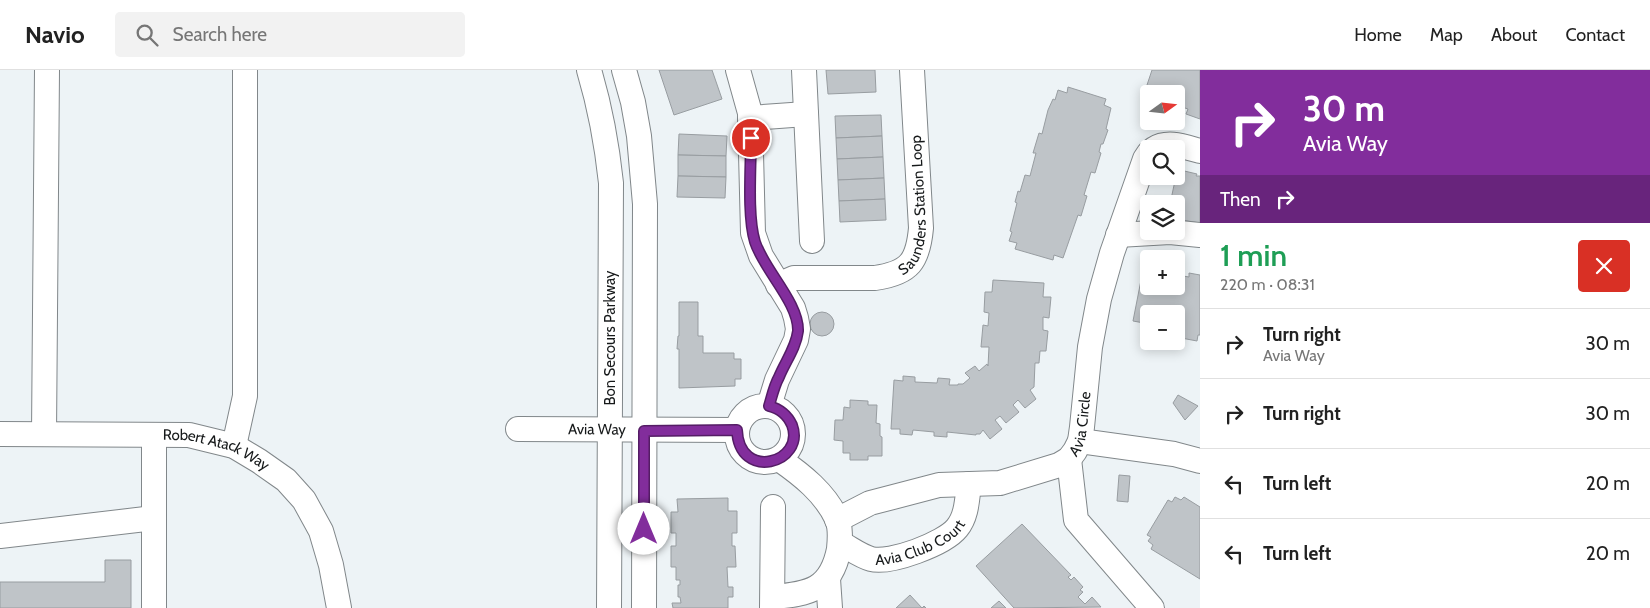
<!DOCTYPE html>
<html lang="en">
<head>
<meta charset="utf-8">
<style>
	:root { --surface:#fff; --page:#f2f2f2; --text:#222; --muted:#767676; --line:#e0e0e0 }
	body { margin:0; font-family:Cabin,sans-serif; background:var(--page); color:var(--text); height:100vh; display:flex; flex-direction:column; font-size:19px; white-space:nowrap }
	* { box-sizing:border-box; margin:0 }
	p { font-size:16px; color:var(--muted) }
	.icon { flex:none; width:28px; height:28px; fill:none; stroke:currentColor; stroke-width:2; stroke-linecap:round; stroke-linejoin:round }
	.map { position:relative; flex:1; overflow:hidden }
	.side { display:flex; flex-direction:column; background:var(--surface); width:450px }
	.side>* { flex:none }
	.hud { background:#822d9c; color:#fff; overflow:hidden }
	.needle { width:32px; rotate:75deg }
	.controls { position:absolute; left:1140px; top:15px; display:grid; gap:10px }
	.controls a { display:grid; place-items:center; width:45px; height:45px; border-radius:5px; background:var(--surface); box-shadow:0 2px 12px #0003; font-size:25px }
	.pin { position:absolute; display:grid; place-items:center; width:42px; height:42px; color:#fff; margin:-21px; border:2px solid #fff; border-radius:50%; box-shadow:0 1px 5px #0007 }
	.me { position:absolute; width:55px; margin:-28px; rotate:0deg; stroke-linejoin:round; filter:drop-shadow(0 0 4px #0008) }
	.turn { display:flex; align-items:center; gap:18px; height:105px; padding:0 20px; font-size:22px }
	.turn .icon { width:65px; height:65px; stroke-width:2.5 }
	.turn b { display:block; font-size:35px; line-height:42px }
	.then { display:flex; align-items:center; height:48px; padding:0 20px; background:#0003; gap:10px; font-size:19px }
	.round { display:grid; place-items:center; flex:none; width:52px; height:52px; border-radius:5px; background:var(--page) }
	.head { display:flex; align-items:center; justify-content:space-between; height:85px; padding:0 20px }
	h1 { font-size:30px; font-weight:600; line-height:38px; color:#1e9e55 }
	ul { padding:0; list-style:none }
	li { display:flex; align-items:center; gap:15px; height:70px; padding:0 20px; border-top:1px solid var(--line) }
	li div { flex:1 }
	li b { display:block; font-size:19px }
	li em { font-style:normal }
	header { display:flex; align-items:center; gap:30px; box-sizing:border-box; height:70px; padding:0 25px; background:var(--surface); border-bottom:1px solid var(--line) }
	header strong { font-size:24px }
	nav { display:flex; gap:28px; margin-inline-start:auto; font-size:18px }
	.search { width:350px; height:45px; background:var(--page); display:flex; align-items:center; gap:12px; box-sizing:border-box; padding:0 18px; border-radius:5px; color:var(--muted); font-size:19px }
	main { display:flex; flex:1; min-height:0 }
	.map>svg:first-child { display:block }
</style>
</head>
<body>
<header>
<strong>Navio</strong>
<div class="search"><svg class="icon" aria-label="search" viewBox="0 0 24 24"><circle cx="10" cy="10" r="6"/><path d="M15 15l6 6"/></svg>Search here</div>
<nav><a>Home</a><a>Map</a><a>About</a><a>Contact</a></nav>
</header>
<main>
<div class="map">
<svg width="1200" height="538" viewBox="0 0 1200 538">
	<rect width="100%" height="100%" fill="#edf3f6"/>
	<g fill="#bfc4c8" stroke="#989da1">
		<polygon points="659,0 712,0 722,29 674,45"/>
		<polygon points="826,0 875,0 876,22 828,24"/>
		<polygon points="1152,0 1200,0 1200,49 1186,44 1188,39 1176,35 1176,24 1152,24 1145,21"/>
		<polygon points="1068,17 1106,29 1104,35 1111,38 1106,59 1108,60 1103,74 1101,74 1099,82 1101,83 1095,103 1091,102 1084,125 1087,126 1081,146 1078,145 1063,188 1054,185 1053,190 1015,179 1017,173 1009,171 1012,162 1010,161 1017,133 1015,132 1018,121 1020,122 1025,105 1030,106 1036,83 1033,83 1039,63 1042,64 1048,40 1053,29 1055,30 1058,20 1067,23"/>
		<polygon points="881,45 882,66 836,68 835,46"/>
		<polygon points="679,64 727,66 726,86 678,85"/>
		<polygon points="882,66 883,87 837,89 836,68"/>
		<polygon points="678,85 726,86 726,107 678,106"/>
		<polygon points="883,87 884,108 838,110 837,89"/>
		<polygon points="1176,99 1197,104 1196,106 1200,106 1200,153 1176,149 1176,134 1170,134 1176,106"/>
		<polygon points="678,106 726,107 725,128 677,127"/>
		<polygon points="884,108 885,129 839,131 838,110"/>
		<polygon points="885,129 886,150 840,152 839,131"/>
		<polygon points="1143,200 1149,201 1149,216 1176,216 1176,200 1178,200 1177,205 1189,207 1189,203 1200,205 1200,265 1198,265 1197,271 1176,267 1176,244 1149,244 1149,261 1142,260 1144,253 1133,251"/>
		<polygon points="993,210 1044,213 1043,227 1051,227 1049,248 1043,247 1043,260 1048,261 1046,281 1040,281 1039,293 1035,293 1034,317 1030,320 1036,329 1025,338 1018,330 1013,335 1019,342 1006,353 1000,346 995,350 1002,359 990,369 983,360 980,364 976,364 976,365 947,362 947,367 934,366 934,362 913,360 912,365 900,364 900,359 891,359 894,310 903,311 903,306 915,307 915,312 937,313 938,308 950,309 949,315 958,315 958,314 963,314 970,308 965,303 975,296 979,301 987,294 988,296 989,277 981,277 983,255 988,256 989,243 984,242 985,222 992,222"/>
		<polygon points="679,232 698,232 698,266 703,266 703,283 734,283 734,289 741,289 741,309 735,309 735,316 679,318 679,279 677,279 678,266 679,266"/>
		<circle cx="822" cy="254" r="12"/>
		<polygon points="1178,325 1198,336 1185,350 1173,333"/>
		<polygon points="850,330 868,331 868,335 877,335 876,353 880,354 880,366 882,367 882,386 868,386 868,390 850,390 850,383 843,383 843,371 834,370 835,350 843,350 844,337 850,338"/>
		<polygon points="1119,405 1130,406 1128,432 1117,431"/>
		<polygon points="1175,427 1181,430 1184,427 1200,437 1200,509 1151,479 1153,475 1148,471 1151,467 1147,465 1168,430 1172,432"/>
		<polygon points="728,428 728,441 737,441 737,463 732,463 732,476 735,476 736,497 727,497 728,517 733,517 733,527 728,527 728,538 673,538 672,533 681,533 680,527 678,527 678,515 680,515 680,510 676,510 676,497 671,497 671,476 676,476 676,463 671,463 671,442 678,442 677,429"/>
		<polygon points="1022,454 1071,505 1068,507 1071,510 1074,507 1083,517 1080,520 1083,522 1078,527 1085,534 1092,527 1101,537 1014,538 976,496"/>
		<polygon points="105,490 131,490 131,538 0,538 0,512 105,512"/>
		<polygon points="910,525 922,538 924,536 926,538 896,538"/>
		<polygon points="999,531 1006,538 991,538"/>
	</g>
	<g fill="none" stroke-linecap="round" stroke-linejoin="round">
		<defs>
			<g id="minor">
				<path d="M589,0C600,37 607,75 611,113L609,538"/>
				<polyline points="624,0 633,32 639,66 645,134 644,538"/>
				<polyline points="738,0 750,43 753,163 761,186 793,238 796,248 798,259 796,270 777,310 769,336"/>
				<polyline points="804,0 812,171"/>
				<polyline points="750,48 806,44"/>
				<path d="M1154,79C1168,70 1185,77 1200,81"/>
				<polyline points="1118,165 1170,162 1200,165"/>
				<path id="s1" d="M778,215L794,208H875C910,203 918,191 921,158L912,0"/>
				<circle cx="765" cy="364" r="28"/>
				<path id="s2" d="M518,359L737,360"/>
				<path id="s3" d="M0,364L189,365L234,376L259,391L286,410L304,430L321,461L331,495L339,538"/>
				<polyline points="44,364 47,0"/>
				<polyline points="154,365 154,538"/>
				<polyline points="1080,371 1174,384 1200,391"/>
				<polyline points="234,376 245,326 245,0"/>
				<polyline points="1069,389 1076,450 1152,538"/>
				<path id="s4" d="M837,450L870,433L939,415L1000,413L1059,395L1069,389L1075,381L1080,371L1082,357L1090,277L1099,229L1112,183L1145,89L1149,83"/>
				<polyline points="0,466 154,448"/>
				<path id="s5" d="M840,473C850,478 860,486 871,489C890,494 944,474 957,458C967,446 967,429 969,414"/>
				<polyline points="828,509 830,538"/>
				<path d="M773,527C809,524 831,520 839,479C840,469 841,458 837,449C825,423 802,405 779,389"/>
				<polyline points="772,538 773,437"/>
			</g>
		</defs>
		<use href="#minor" stroke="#81878a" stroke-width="26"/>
		<use href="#minor" stroke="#fff" stroke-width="24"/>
	</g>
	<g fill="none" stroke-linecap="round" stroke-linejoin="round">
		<defs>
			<path id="route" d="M644,459V361L737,360C739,412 806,393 792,355C787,344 780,339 769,336C772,326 774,316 779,307C785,292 796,278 798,261C799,233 764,200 755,172C747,146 751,97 751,68"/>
		</defs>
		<use href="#route" stroke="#541d65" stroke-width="12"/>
		<use href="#route" stroke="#822d9c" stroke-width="9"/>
	</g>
	<g text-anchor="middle" stroke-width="4" stroke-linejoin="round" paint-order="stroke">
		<g font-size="15" fill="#16191a" stroke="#fff">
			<text dy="5" stroke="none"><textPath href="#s1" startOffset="196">Saunders Station Loop</textPath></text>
			<text transform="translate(610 268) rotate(-90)" y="5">Bon Secours Parkway</text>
			<text dy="5" stroke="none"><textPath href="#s4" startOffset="281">Avia Circle</textPath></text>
			<text dy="5" stroke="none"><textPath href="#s2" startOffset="79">Avia Way</textPath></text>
			<text dy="5" stroke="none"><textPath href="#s3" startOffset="219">Robert Atack Way</textPath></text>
			<text dy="5" stroke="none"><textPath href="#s5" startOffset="88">Avia Club Court</textPath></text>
		</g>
	</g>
</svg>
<div class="controls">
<a><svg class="needle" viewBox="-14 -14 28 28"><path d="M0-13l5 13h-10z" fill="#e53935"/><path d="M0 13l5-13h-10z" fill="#767676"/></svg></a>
<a><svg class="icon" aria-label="search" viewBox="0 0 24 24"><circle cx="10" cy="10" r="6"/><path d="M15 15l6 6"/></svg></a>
<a><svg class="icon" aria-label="layers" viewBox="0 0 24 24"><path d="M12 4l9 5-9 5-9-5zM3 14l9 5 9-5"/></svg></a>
<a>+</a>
<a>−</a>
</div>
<div class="pin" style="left:751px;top:68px;background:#d93025"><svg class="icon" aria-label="arrive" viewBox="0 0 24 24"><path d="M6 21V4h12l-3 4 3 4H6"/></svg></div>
<svg class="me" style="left:644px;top:459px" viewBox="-20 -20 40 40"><circle r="19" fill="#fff"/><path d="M0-13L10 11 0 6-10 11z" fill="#822d9c"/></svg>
</div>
<section class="side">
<div class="hud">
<div class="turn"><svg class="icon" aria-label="right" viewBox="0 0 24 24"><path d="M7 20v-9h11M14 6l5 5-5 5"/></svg><div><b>30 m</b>Avia Way</div></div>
<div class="then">Then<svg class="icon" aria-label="right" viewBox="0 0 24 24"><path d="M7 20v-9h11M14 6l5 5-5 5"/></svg></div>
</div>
<div class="head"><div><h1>1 min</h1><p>220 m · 08:31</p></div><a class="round" style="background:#d93025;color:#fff"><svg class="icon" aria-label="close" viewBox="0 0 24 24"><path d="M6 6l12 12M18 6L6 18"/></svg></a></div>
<ul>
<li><svg class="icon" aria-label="right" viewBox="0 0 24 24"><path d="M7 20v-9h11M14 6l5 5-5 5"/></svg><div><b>Turn right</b><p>Avia Way</p></div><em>30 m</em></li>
<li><svg class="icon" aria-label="right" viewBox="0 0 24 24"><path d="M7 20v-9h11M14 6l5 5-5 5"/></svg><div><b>Turn right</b></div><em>30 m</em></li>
<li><svg class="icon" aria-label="left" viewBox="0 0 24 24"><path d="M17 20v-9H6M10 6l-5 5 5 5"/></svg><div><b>Turn left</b></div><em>20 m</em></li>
<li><svg class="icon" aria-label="left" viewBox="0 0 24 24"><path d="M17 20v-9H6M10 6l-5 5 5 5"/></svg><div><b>Turn left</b></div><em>20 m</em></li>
</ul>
</section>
</main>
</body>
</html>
